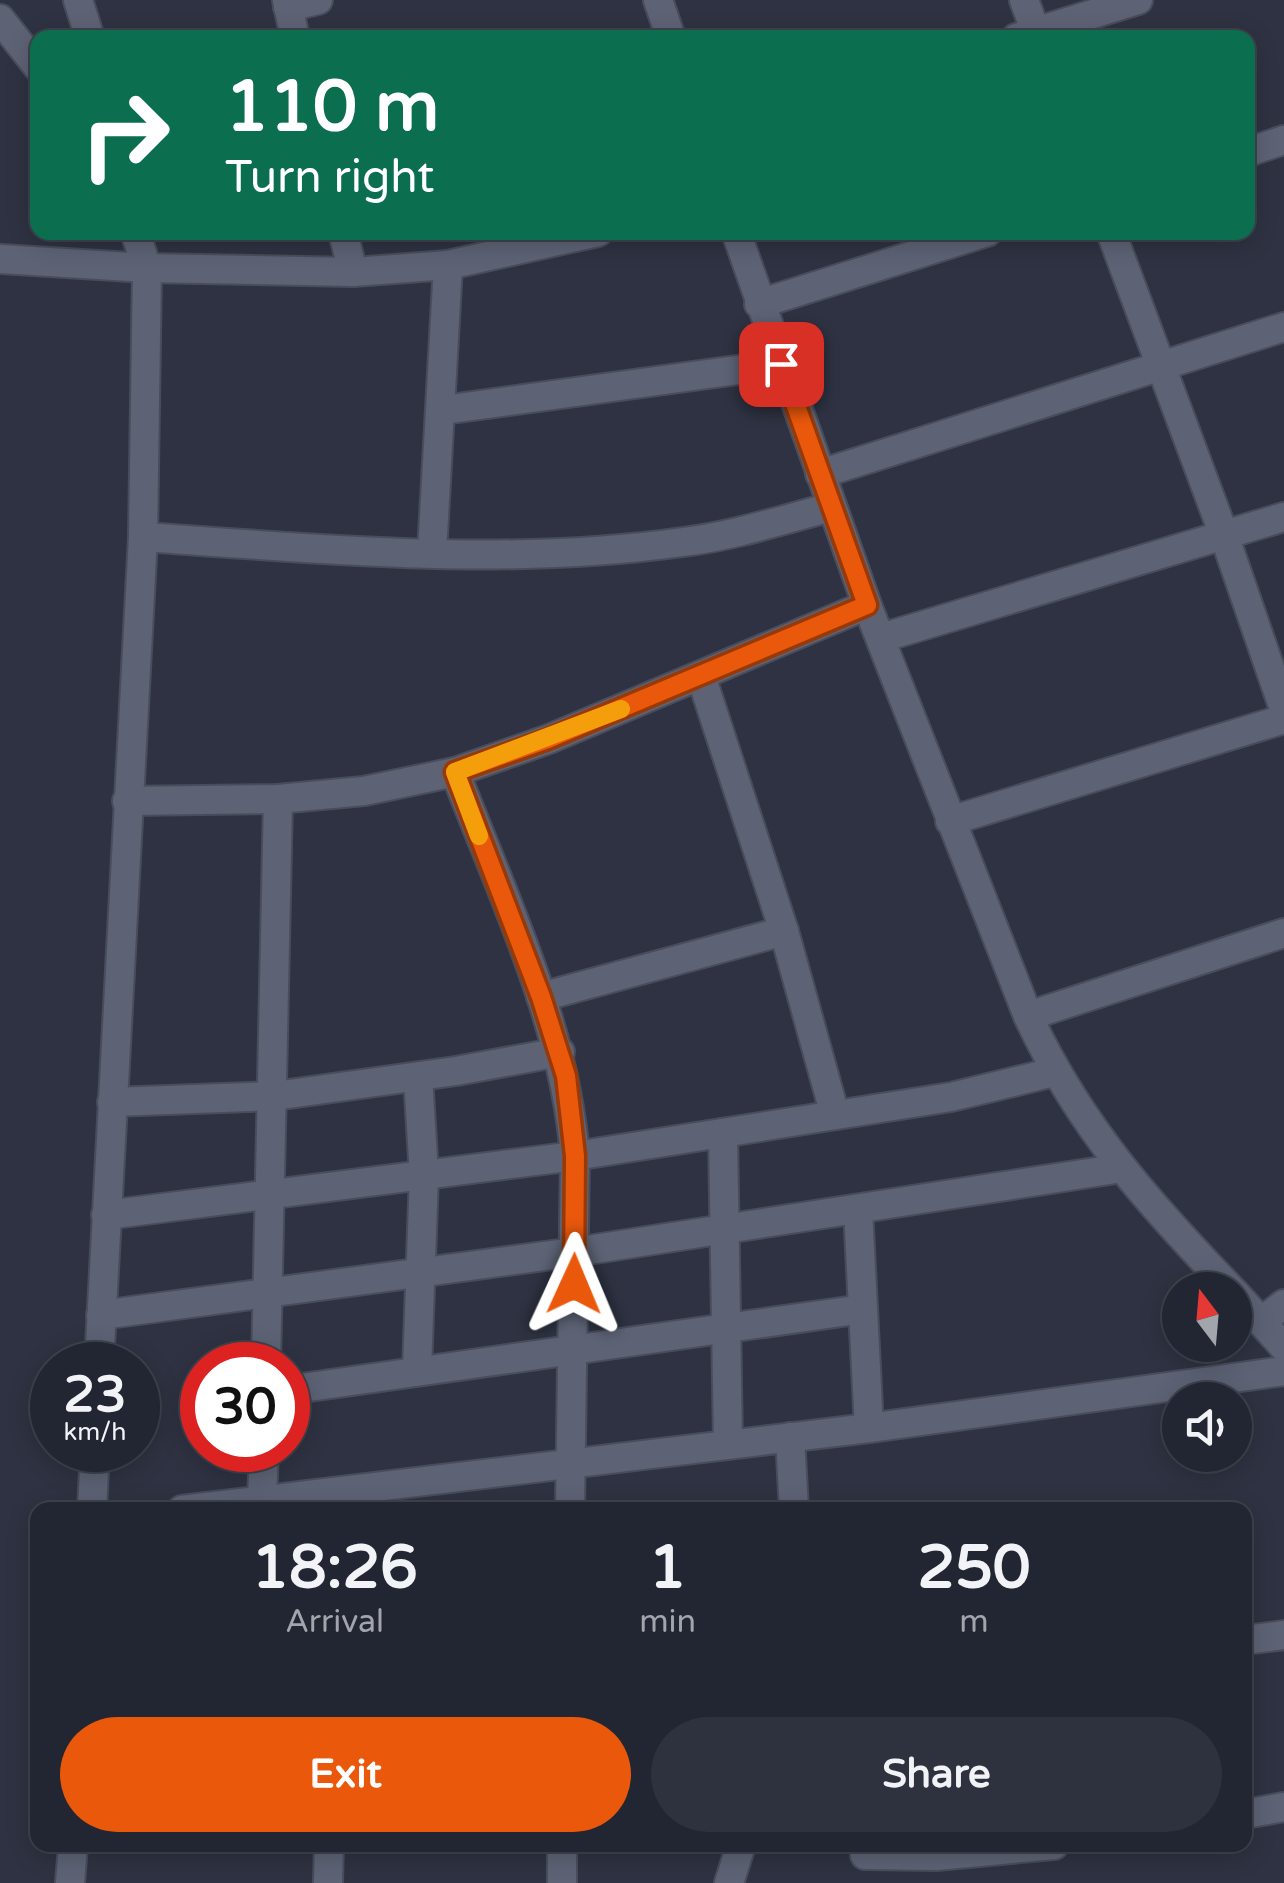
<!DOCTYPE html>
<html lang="en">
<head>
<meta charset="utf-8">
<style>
	:root { --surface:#222632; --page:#2e323e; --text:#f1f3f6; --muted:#a2a5ac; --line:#3f434d; --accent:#ea580c }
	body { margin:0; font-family:"Varela Round",sans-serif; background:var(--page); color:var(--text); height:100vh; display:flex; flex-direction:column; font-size:38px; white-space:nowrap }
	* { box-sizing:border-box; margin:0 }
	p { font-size:32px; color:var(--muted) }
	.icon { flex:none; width:55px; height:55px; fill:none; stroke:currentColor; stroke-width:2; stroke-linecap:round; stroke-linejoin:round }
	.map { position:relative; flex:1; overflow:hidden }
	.sheet { position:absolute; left:30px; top:1502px; width:1222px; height:350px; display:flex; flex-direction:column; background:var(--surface); border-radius:20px; box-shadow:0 5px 25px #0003,0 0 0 2px var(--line) }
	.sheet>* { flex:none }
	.banner { position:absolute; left:30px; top:30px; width:1225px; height:210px; border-radius:20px; box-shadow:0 5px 25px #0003,0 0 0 2px var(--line); background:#0b6e4f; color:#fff; overflow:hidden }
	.needle { width:65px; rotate:344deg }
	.buttons { position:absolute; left:1162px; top:1272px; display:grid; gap:20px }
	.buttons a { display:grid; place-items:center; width:90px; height:90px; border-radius:50%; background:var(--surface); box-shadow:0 5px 25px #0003,0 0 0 2px var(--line); font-size:50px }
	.speed { position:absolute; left:30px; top:1342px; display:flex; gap:20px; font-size:50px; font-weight:700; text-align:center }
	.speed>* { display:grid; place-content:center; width:130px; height:130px; border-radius:50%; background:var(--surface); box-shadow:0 5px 25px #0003,0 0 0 2px var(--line); line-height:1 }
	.speed small { font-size:25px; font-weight:400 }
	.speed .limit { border:15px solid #d22; background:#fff; color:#111 }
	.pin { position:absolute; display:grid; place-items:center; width:85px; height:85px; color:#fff; margin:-42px; border-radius:20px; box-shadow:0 5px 15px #0006 }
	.me { position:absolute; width:110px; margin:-55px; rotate:1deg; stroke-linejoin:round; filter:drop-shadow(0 0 8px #0008) }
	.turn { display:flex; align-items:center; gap:35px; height:210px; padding:0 30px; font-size:45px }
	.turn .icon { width:130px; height:130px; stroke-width:2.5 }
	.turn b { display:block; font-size:70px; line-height:85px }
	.eta { display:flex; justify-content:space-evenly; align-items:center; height:170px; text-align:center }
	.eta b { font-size:60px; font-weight:700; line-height:70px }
	.primary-button { display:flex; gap:20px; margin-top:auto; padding:20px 30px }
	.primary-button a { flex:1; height:115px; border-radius:60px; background:var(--accent); color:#fff; font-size:40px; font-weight:700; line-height:115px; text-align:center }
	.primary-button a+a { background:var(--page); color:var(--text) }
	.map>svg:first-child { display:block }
</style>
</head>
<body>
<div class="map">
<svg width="1284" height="1883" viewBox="0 0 1284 1883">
	<rect width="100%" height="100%" fill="#2e3242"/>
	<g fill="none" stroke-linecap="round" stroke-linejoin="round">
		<defs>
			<g id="minor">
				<polyline points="78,0 90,38"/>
				<polyline points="287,0 295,38"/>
				<polyline points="658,0 671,38"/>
				<polyline points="1024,0 1038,38"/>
				<polyline points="288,7 318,0"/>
				<polyline points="0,19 38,67"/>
				<polyline points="1016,38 1138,0"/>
				<polyline points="1248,152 1284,140"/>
				<polyline points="343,232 353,272"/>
				<path d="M736,232L867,605L1028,1016C1079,1126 1149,1204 1232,1290"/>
				<polyline points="1111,232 1224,535 1284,709"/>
				<polyline points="0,259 147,268 353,272 448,265 598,232"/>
				<polyline points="759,304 987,232"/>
				<polyline points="443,410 781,364"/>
				<polyline points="820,474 1284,327"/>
				<path d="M143,537C322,549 504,567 683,542C733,536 782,520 831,507"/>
				<polyline points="432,553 448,265"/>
				<polyline points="881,638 1284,517"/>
				<polyline points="701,676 784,931 835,1115"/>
				<path d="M455,772C503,897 564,1021 575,1156L570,1510"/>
				<polyline points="127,801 278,799 364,791 455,772 549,739 867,605"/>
				<polyline points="950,821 1284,719"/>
				<polyline points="541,997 784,931"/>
				<polyline points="1028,1016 1284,933"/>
				<polyline points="112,1102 274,1096 456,1071 560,1052"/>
				<polyline points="723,1133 728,1444"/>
				<polyline points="858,1209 869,1428"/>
				<polyline points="106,1215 575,1156 951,1097 1054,1072"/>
				<polyline points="1235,1293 1284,1347"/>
				<polyline points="101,1315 575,1252 1122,1168"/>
				<polyline points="1262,1321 1284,1304"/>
				<polyline points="99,1365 143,537 147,268 135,232"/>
				<polyline points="266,1365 278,799"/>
				<polyline points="417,1370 424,1175 418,1077"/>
				<polyline points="288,1390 863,1309"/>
				<polyline points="790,1437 794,1510"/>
				<polyline points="262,1500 264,1450"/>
				<polyline points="92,1510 95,1450"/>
				<polyline points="182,1510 869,1428 1284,1371"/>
				<polyline points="1245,1640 1284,1635"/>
				<polyline points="1245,1814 1284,1807"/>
				<polyline points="865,1855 936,1856 1054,1845"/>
				<polyline points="70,1883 73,1845"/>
				<polyline points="328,1883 329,1845"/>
				<polyline points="562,1883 562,1845"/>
				<polyline points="729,1883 741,1845"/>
			</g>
		</defs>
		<use href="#minor" stroke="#494d5b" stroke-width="32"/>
		<use href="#minor" stroke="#5d6375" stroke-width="28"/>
	</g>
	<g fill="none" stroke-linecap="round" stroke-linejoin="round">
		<defs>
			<polyline id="route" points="574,1284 575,1156 566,1076 541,997 455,772 548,739 867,605 781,364"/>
		</defs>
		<use href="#route" stroke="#983908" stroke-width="25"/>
		<use href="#route" stroke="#ea580c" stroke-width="18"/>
		<polyline stroke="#f59e0b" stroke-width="18" points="479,836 455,772 621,709"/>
	</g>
</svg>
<div class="buttons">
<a><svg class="needle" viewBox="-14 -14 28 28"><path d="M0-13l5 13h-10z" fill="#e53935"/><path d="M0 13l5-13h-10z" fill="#a2a5ac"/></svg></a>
<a><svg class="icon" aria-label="sound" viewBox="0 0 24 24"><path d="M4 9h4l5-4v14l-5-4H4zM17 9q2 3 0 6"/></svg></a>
</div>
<div class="speed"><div>23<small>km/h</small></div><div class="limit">30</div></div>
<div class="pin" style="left:781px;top:364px;background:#d93025"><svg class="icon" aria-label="arrive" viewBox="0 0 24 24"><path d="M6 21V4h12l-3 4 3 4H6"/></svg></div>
<svg class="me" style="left:574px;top:1284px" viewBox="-20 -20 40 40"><path d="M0-17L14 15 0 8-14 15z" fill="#ea580c" stroke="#fff" stroke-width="4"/></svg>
<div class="banner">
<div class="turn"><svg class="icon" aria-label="right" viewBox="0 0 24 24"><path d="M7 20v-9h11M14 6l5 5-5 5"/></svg><div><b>110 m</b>Turn right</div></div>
</div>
<section class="sheet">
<div class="eta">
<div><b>18:26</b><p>Arrival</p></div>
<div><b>1</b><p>min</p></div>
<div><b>250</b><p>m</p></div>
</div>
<div class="primary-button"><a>Exit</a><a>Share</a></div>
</section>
</div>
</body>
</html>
